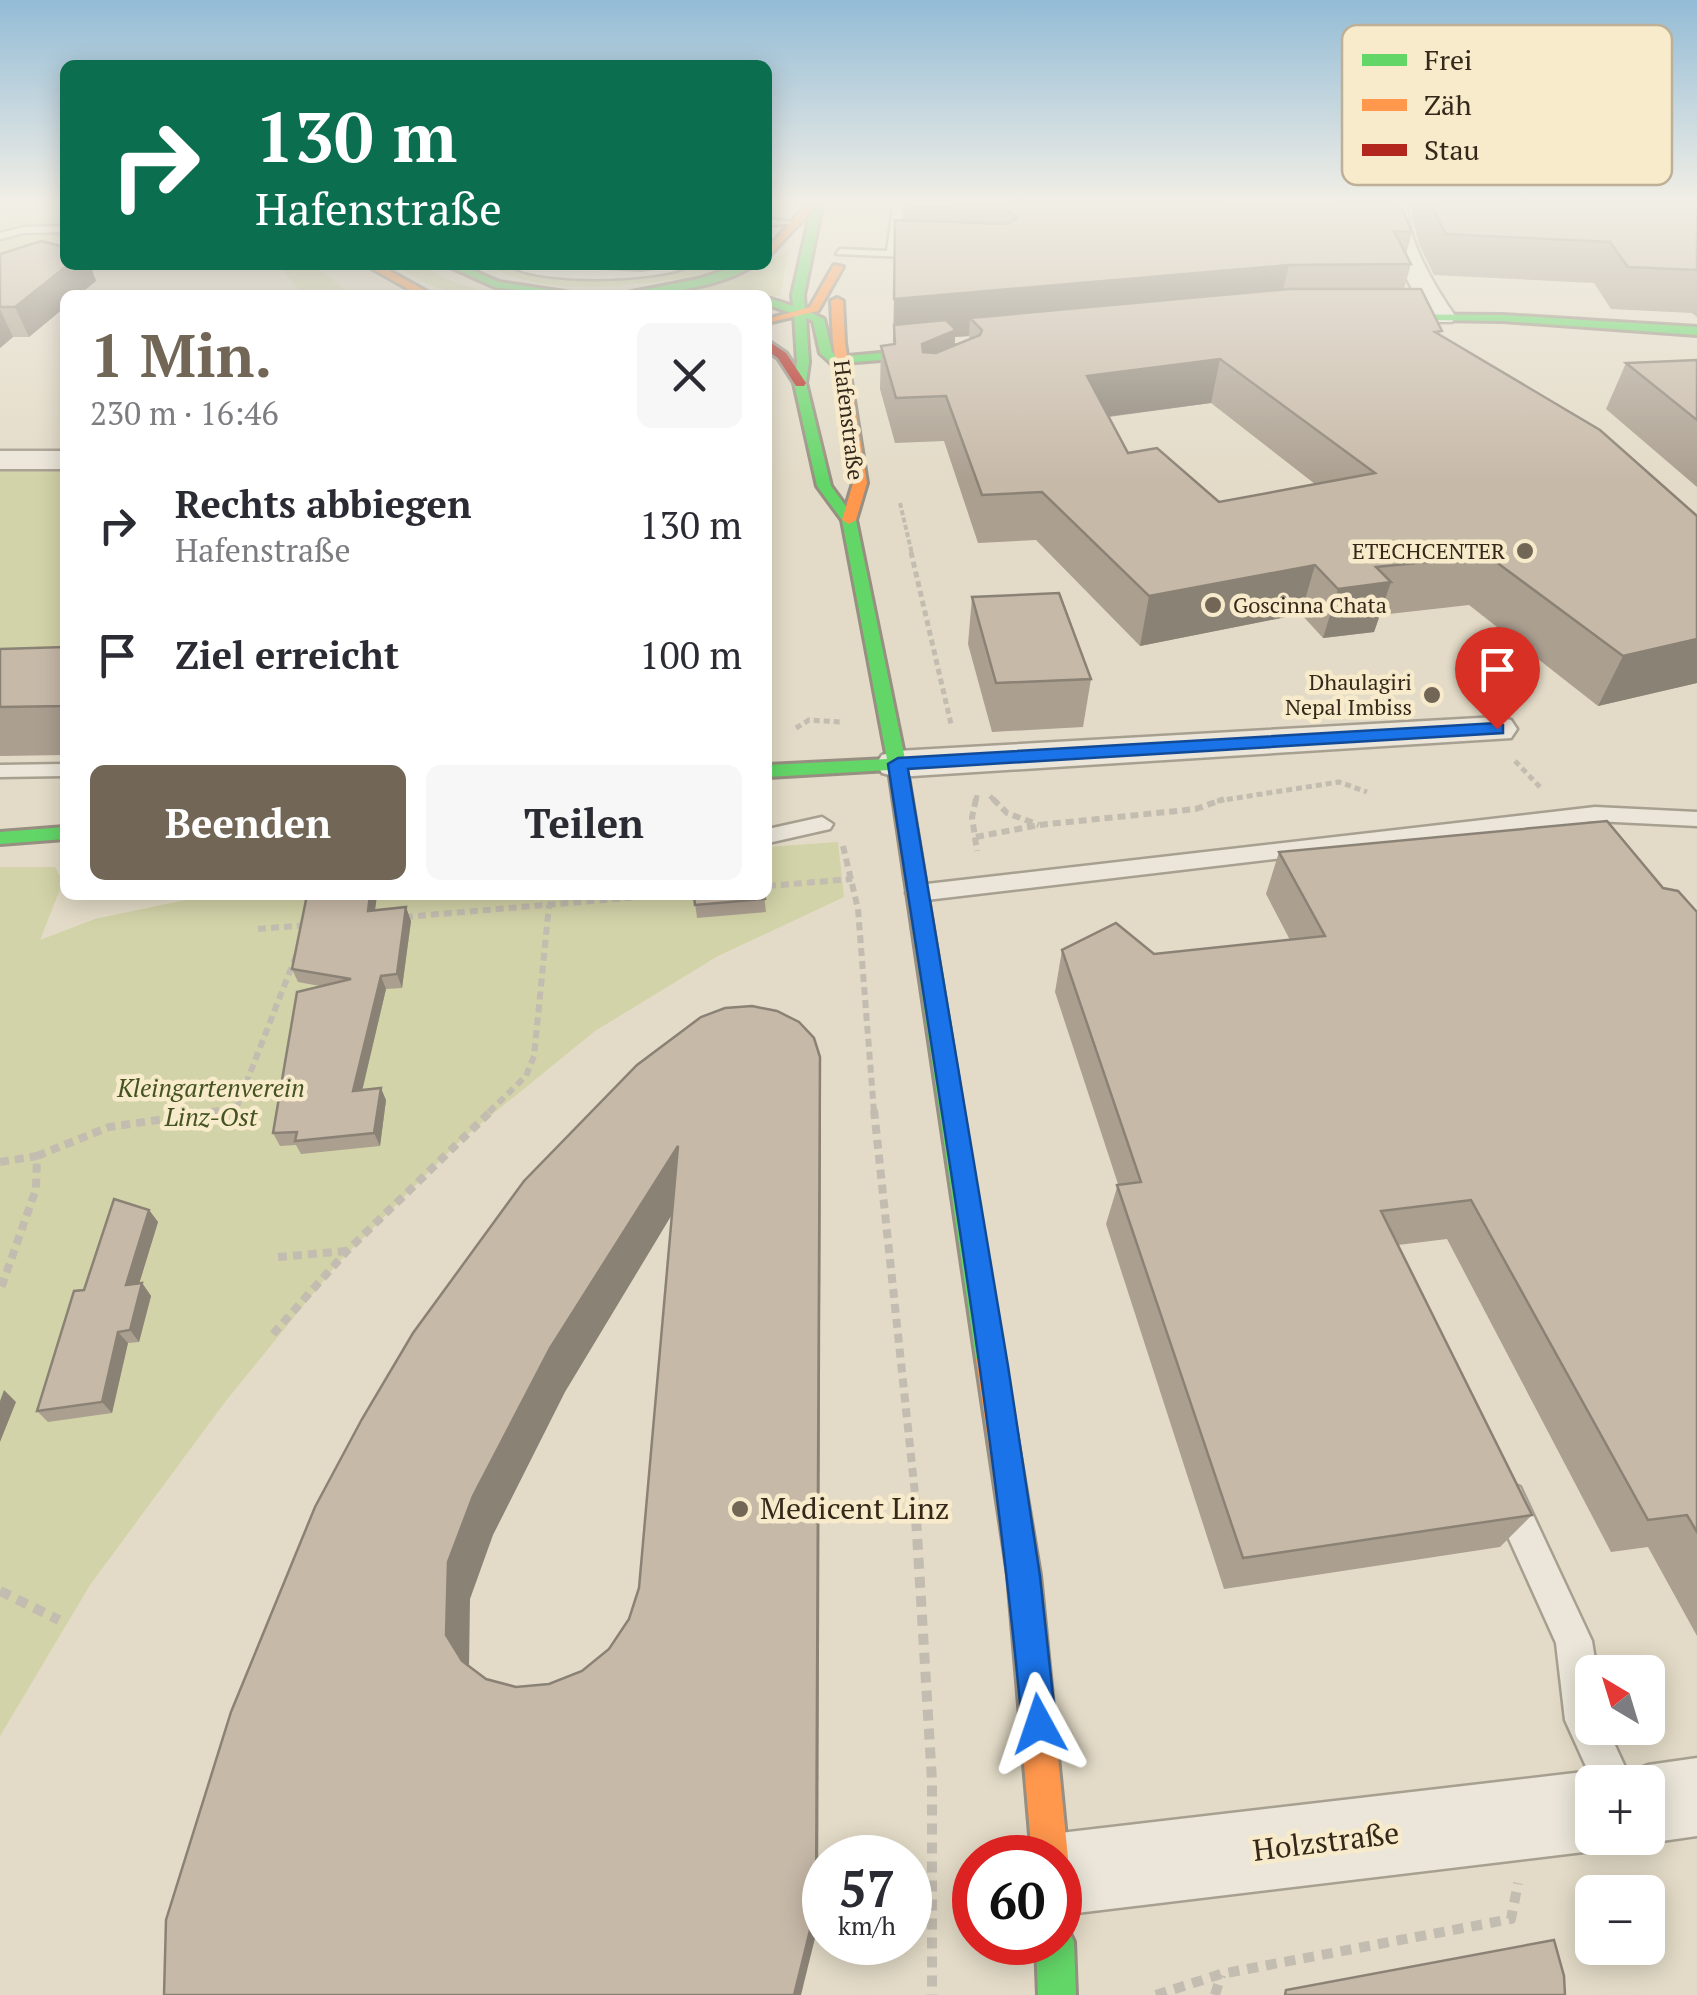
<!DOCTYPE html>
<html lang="de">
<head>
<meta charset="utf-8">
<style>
	:root { --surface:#fff; --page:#f7f7f7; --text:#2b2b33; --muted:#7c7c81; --accent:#726757 }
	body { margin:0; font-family:"PT Serif",serif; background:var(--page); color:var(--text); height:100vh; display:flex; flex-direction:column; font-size:38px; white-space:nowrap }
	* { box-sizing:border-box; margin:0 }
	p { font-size:32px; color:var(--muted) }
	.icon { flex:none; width:55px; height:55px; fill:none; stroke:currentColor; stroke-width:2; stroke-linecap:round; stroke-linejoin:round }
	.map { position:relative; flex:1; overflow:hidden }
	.panel { position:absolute; left:60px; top:290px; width:712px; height:610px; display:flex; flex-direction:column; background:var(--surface); border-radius:15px; box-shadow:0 5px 25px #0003 }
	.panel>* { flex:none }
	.hud { position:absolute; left:60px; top:60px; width:712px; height:210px; border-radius:15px; box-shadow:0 5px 25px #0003; background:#0b6e4f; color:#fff; overflow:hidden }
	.needle { width:65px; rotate:322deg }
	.tools { position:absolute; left:1575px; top:1655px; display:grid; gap:20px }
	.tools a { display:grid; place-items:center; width:90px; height:90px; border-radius:15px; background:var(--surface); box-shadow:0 5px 25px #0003; font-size:50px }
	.speed { position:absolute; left:802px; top:1835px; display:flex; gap:20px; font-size:50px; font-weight:700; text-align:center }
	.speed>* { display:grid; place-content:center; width:130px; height:130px; border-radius:50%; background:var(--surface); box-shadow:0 5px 25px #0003; line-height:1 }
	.speed small { font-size:25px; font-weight:400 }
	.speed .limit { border:15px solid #d22; background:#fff; color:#111 }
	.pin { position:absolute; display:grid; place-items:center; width:85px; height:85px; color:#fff; margin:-102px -42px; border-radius:50% 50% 50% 0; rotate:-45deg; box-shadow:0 0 10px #0007 }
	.pin .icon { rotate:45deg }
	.me { position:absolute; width:110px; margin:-55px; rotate:355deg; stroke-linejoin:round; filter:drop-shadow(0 0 8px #0008) }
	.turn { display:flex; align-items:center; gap:35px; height:210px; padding:0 30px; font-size:45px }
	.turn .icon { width:130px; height:130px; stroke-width:2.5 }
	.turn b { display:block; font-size:70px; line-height:85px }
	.round { display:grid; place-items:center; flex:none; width:105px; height:105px; border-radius:15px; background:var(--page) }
	.headline { display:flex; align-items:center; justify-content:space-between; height:170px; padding:0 30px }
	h1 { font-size:60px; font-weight:700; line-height:75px; color:var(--accent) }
	.action { display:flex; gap:20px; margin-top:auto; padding:20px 30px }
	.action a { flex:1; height:115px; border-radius:15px; background:var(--accent); color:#fff; font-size:40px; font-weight:700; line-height:115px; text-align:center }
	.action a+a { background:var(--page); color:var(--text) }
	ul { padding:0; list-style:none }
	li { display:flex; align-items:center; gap:30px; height:130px; padding:0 30px }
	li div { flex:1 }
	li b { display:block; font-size:38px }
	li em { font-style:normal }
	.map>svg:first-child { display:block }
</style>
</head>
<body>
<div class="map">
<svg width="1697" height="1995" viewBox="0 0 1697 1995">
	<rect width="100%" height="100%" fill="#e3dbc7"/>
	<g fill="#d2d3a8">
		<polygon points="6,217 65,217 65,236 31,245 0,266 0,221"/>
		<polygon points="789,250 780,296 690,291 746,275"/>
		<polygon points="277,265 314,265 351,295 304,295"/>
		<path d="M395,265H426L441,277L494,295C451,295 431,289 395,265Z"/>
		<path d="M488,265H739L724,272C656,282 551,303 488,265Z"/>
		<polygon points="65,468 65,754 0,756 0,469"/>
		<polygon points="838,842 844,897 718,956 595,1031 462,1139 338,1263 225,1402 90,1585 0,1736 0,867 55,867 63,882 40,940 95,919 209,895 768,895 768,847"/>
	</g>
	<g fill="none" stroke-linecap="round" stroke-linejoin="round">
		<defs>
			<g id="lane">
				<polygon points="894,201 904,201 899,251 925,252 929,258 836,254 840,249 887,251"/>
				<polygon points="768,219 801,223 768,225"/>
				<polygon points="65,226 65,232 24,233 0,239 0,233 24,227"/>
				<path d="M509,265L641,272L691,265C661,282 537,285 509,265Z"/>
				<polygon points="65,764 65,776 0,777 0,765"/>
				<polygon points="1595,807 1697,812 1697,826 1595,821 918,901 906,893 918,885"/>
				<polygon points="822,817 833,824 830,829 768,843 768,829"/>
				<polygon points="1508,1482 1520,1487 1592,1641 1597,1672 1592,1672 1592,1728 1607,1728 1632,1782 1593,1782 1565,1720 1556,1643 1491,1499 1496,1487"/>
			</g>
			<g id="street">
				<path d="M1386,201H1408C1402,233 1437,291 1456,317L1452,322H1434C1414,299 1380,232 1386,201Z"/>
				<rect x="0" y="451" width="65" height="18"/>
				<polygon points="1497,717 1511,720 1517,729 1511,738 897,777 882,773 876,764 882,755 897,751"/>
				<polygon points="1697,1758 1697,1836 1648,1843 1634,1838 1648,1838 1648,1782 1592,1782 1592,1838 1621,1838 1592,1851 1060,1915 1060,1858 1026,1858 1031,1845 1060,1833 1592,1771 1618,1782 1620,1776 1648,1765"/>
			</g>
			<g id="fast">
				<polygon points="813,201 823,201 804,295 805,310 824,319 832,352 837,357 956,346 962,350 956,354 843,363 848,369 842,373 820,353 813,321 806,318 809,362 806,383 831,486 856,520 906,764 1004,1360 1000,1369 990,1373 980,1369 976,1360 889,770 768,777 768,765 887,759 842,520 817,486 794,383 797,362 794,314 768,305 768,298 793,306 792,295"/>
				<polygon points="446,265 460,265 499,282 584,295 497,288"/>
				<path d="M740,265H755C718,288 661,295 617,295L698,279Z"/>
				<polygon points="1360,314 1503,315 1697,327 1697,335 1503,321 1356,319"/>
				<polygon points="65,827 65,839 0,844 0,832"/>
				<polygon points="1060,1925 1068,1929 1074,1942 1076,1995 1038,1995 1036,1942 1060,1942"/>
			</g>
			<g id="slow">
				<polygon points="810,201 820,201 768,257 768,248"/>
				<polygon points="366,265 379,265 433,295 419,295"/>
				<polygon points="834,265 843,267 818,311 771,322 771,318 810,307"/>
				<polygon points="837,298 843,301 845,343 867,483 856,520 849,524 842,520 853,483 833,343 831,301"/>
				<polygon points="990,1347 1000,1351 1004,1360 1040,1575 1068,1858 1060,1872 1060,1858 1032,1858 1008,1575 976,1360 980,1351"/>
			</g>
			<polygon id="jam" points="768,341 786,353 806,383 804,386 796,386 778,358 768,351"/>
		</defs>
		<use href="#lane" stroke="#a7a091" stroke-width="5"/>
		<use href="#street" stroke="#a7a091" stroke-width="5"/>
		<use href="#fast" stroke="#978f81" stroke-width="6"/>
		<use href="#slow" stroke="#978f81" stroke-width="6"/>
		<use href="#jam" stroke="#978f81" stroke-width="6"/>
		<polyline stroke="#c3bcb0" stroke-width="4" stroke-dasharray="5 2.5" stroke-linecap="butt" points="900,503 912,554"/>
		<g stroke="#c3bcb0" stroke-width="5" stroke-dasharray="6 4" stroke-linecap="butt">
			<polyline points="911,552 951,724"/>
			<polyline points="796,728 809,720 841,722"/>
			<polyline points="1515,761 1541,788"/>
			<polyline points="990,796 995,801"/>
			<polyline points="976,801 977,795"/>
			<polyline points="1217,801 1339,782 1367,792"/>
		</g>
		<g stroke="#c3bcb0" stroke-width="6" stroke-dasharray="8 5" stroke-linecap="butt">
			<polyline points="976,799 972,817 977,851"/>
			<polyline points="993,799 1007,813 1039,825"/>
			<polyline points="976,837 1039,825 1196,809 1224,799"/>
			<polyline points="843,846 858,909 874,1112"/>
			<polyline points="768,886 852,879"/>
			<polyline points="405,917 663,895"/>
			<polyline points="258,929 308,925"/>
			<polyline points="198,1112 236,1109 297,953"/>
			<polyline points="489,1112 526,1076 534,1056 549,905"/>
		</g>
		<g stroke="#c3bcb0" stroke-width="8" stroke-dasharray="9 6" stroke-linecap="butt">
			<polyline points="874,1110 916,1503"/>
			<polyline points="37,1156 109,1127 229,1110"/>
			<polyline points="0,1162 37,1156 36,1189 0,1291"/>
			<polyline points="278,1257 346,1251"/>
			<polyline points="273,1334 347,1251 492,1110"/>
		</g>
		<g stroke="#c3bcb0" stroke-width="10" stroke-dasharray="11 8" stroke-linecap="butt">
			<polyline points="915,1501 932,1781 932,1995"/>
			<polyline points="0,1591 59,1620"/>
			<polyline points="1156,1995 1221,1974 1511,1919 1518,1883"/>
			<polyline points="1215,1995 1221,1975"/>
		</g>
		<use href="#lane" fill="#ebe6d9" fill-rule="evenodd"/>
		<use href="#street" fill="#ebe6d9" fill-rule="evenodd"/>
		<use href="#fast" fill="#63d668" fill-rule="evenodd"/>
		<use href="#slow" fill="#ff974d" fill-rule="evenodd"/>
		<use href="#jam" fill="#b3261e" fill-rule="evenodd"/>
	</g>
	<g fill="#ab9f90" fill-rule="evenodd">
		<path d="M905,202L1306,206L1304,202H1399L1412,232L1406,254L1411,264L1404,289L1441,335L1697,516V683L1598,706L1469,605L1380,615L1374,632L1323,638L1301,614L1140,646L1036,540L978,543L944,441L895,443L880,389L881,346L894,344L895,220H904ZM969,336V340L955,346V337ZM1211,403L1315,484L1219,502L1128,453L1109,417Z"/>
		<polygon points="1414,202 1697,202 1697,317 1692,313 1611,309 1594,283 1434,275 1419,244 1411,214"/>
		<polygon points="0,254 65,265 90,265 96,281 65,295 65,307 29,337 13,337 0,348"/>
		<polygon points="1697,360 1697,487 1606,409 1626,363"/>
		<polygon points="972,597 1091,679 1083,727 992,732 968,644"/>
		<polygon points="65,647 65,755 0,756 0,649"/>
		<polygon points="1279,852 1663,888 1697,912 1697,1636 1648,1547 1611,1552 1447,1239 1398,1245 1532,1515 1500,1547 1224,1589 1106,1224 1118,1184 1055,992 1062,950 1154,954 1290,940 1266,894"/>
		<polygon points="307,895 377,895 375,910 411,921 402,988 386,989 362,1090 386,1100 380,1146 301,1154 296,1145 280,1146 273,1133 320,986 298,982 292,969"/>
		<polygon points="694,895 764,895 766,912 697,918"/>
		<polygon points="149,1210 158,1222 139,1284 142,1283 151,1296 139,1342 128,1343 112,1413 48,1422 37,1411 84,1290"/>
	</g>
	<g fill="#8b8276">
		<polygon points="68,265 90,265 96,281 79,295 65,295 65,307 29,337 15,307"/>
		<polygon points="1289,265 1279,307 982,330 970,318 969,336 955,337 953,372 920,387 893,342 894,299"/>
		<polygon points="0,309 13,337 0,348"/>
		<polygon points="1220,359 1211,403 1081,420 1087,376"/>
		<polygon points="1315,565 1301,614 1140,646 1149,596"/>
		<polygon points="1391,582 1374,632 1323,638 1338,589"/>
		<polygon points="1697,639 1697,683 1598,706 1623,656"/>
		<polygon points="370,895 377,895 373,924 368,911"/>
		<polygon points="406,907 411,921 402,988 397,974"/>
		<polygon points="381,976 386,989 359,1104 353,1091"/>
		<polygon points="820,1057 821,1106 818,1926 801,1995 794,1995"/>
		<polygon points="381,1088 386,1100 380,1146 374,1133"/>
		<polygon points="678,1146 685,1193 565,1392 493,1535 470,1599 469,1668 462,1661 446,1635 448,1562 473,1496 550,1348"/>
		<polygon points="149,1210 158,1222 135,1297 126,1285"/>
		<polygon points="142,1283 151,1296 139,1342 130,1330"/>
		<polygon points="118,1332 128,1343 112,1413 102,1402"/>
		<polygon points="4,1390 16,1402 0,1442 0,1401"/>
	</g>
	<g fill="#c7b9a8" stroke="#8b8276" stroke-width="2.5" fill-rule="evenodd">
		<polygon points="905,202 1169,202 1331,207 1328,202 1399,202 1412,232 1394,231 1411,264 1289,265 894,299 895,220 1007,224 1017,218 1007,209 904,207"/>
		<polygon points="1430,202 1697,202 1697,270 1628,267 1610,242 1446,234"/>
		<polygon points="41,241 65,247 65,265 68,265 15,307 0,307 0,254"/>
		<path d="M1289,289H1421L1442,331L1435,332L1600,430L1697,516V639L1623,656L1488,556L1376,567L1391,582L1338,589L1315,565L1149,596L1042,492L982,495L946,396L896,398L881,346L895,344L894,325L946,320L956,330L922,344L923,352L936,353L980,335L982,330L970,318ZM1220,359L1375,473L1219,502L1157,448L1128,453L1087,376Z"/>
		<polygon points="1697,360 1697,420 1626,363"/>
		<polygon points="1059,593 1091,679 996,683 972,597"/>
		<polygon points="65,647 65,706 0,707 0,649"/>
		<polygon points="1607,821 1663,888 1678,891 1697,912 1697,1532 1687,1515 1648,1520 1471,1200 1381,1211 1532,1515 1243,1558 1117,1185 1141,1182 1062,950 1116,923 1154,954 1325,936 1279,852"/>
		<polygon points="307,895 370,895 368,911 406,907 397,974 381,976 353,1091 381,1088 374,1133 295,1141 297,1132 273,1133 297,992 351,979 292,969"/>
		<polygon points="694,895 764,895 765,899 695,905"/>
		<path d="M752,1006L777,1011L799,1022L814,1038L820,1057L816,1906L794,1995H164L166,1920L231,1712L315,1507L362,1419L413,1333L524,1181L637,1065L701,1017L725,1008ZM678,1146L639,1588L629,1619L609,1649L582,1671L549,1684L516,1687L486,1679L462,1661L446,1635L448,1562L473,1496L550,1348Z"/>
		<polygon points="114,1199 149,1210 126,1285 142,1283 130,1330 118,1332 102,1402 37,1411 74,1291 84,1290"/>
		<polygon points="1554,1940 1564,1976 1565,1995 1285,1995 1286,1990"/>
	</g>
	<linearGradient id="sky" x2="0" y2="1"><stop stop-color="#93bcd6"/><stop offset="0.42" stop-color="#f2efe6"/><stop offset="1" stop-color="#f2efe6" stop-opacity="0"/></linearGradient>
	<rect width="1697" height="481" fill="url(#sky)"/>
	<path fill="#1a73e8" stroke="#114b97" stroke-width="2.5" d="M1497,723L1503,725V733L908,769L1008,1366L1040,1576L1056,1724L1051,1736L1039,1741L1027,1736L1022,1724C992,1402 936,1083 888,764L898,758Z"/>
	<g fill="#726757" stroke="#f7ebcb" stroke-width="4">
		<circle cx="1525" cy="551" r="10"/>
		<circle cx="1213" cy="605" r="10"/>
		<circle cx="1432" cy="695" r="10"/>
		<circle cx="740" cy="1509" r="10"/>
	</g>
	<g text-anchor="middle" stroke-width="9" stroke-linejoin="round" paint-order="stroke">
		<g font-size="22" fill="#35281a" stroke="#f7ebcb">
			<text transform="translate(849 420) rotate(83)" y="8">Hafenstraße</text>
		</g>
		<g font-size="22" fill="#35281a" stroke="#f7ebcb" text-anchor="end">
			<text x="1505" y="559">ETECHCENTER</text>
			<text x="1233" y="613" text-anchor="start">Goscinna Chata</text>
			<text x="1412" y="690">Dhaulagiri<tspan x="1412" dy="25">Nepal Imbiss</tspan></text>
		</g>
		<g font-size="25" font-style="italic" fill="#455320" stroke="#f7ebcb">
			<text x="211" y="1097">Kleingartenverein<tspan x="211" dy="29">Linz-Ost</tspan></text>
		</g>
		<g font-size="30" fill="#35281a" stroke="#f7ebcb" text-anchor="start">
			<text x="760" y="1519">Medicent Linz</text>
		</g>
		<g font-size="30" fill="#35281a" stroke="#f7ebcb">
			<text transform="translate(1326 1842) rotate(-7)" y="10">Holzstraße</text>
		</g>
	</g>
	<rect x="1342" y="25" width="330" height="160" rx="15" fill="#f7ebcb" stroke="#bdb096" stroke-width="2.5"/>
	<rect x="1362" y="54" width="45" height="12" fill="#63d668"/>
	<rect x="1362" y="99" width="45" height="12" fill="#ff974d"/>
	<rect x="1362" y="144" width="45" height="12" fill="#b3261e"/>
	<g font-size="28" fill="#35281a">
		<text x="1424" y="70">Frei</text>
		<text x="1424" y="115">Zäh</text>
		<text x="1424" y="160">Stau</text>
	</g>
</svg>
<div class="tools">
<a><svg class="needle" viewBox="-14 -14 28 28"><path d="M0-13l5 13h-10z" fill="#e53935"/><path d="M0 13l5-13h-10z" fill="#7c7c81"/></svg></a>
<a>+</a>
<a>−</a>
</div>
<div class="speed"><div>57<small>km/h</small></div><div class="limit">60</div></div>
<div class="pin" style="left:1497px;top:729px;background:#d93025"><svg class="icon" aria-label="arrive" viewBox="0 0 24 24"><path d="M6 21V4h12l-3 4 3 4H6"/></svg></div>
<svg class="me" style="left:1039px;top:1724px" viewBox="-20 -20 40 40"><path d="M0-17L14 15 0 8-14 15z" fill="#1a73e8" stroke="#fff" stroke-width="4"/></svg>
<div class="hud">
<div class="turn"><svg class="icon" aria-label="right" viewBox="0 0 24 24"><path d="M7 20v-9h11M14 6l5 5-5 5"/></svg><div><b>130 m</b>Hafenstraße</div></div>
</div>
<section class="panel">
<div class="headline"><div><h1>1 Min.</h1><p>230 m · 16:46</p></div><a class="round"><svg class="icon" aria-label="close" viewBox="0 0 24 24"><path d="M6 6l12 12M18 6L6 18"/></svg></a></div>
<ul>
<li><svg class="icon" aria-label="right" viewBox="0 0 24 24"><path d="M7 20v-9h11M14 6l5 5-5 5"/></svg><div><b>Rechts abbiegen</b><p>Hafenstraße</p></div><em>130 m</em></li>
<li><svg class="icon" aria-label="arrive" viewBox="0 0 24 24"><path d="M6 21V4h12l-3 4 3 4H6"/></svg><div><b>Ziel erreicht</b></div><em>100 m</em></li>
</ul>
<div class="action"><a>Beenden</a><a>Teilen</a></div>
</section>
</div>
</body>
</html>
